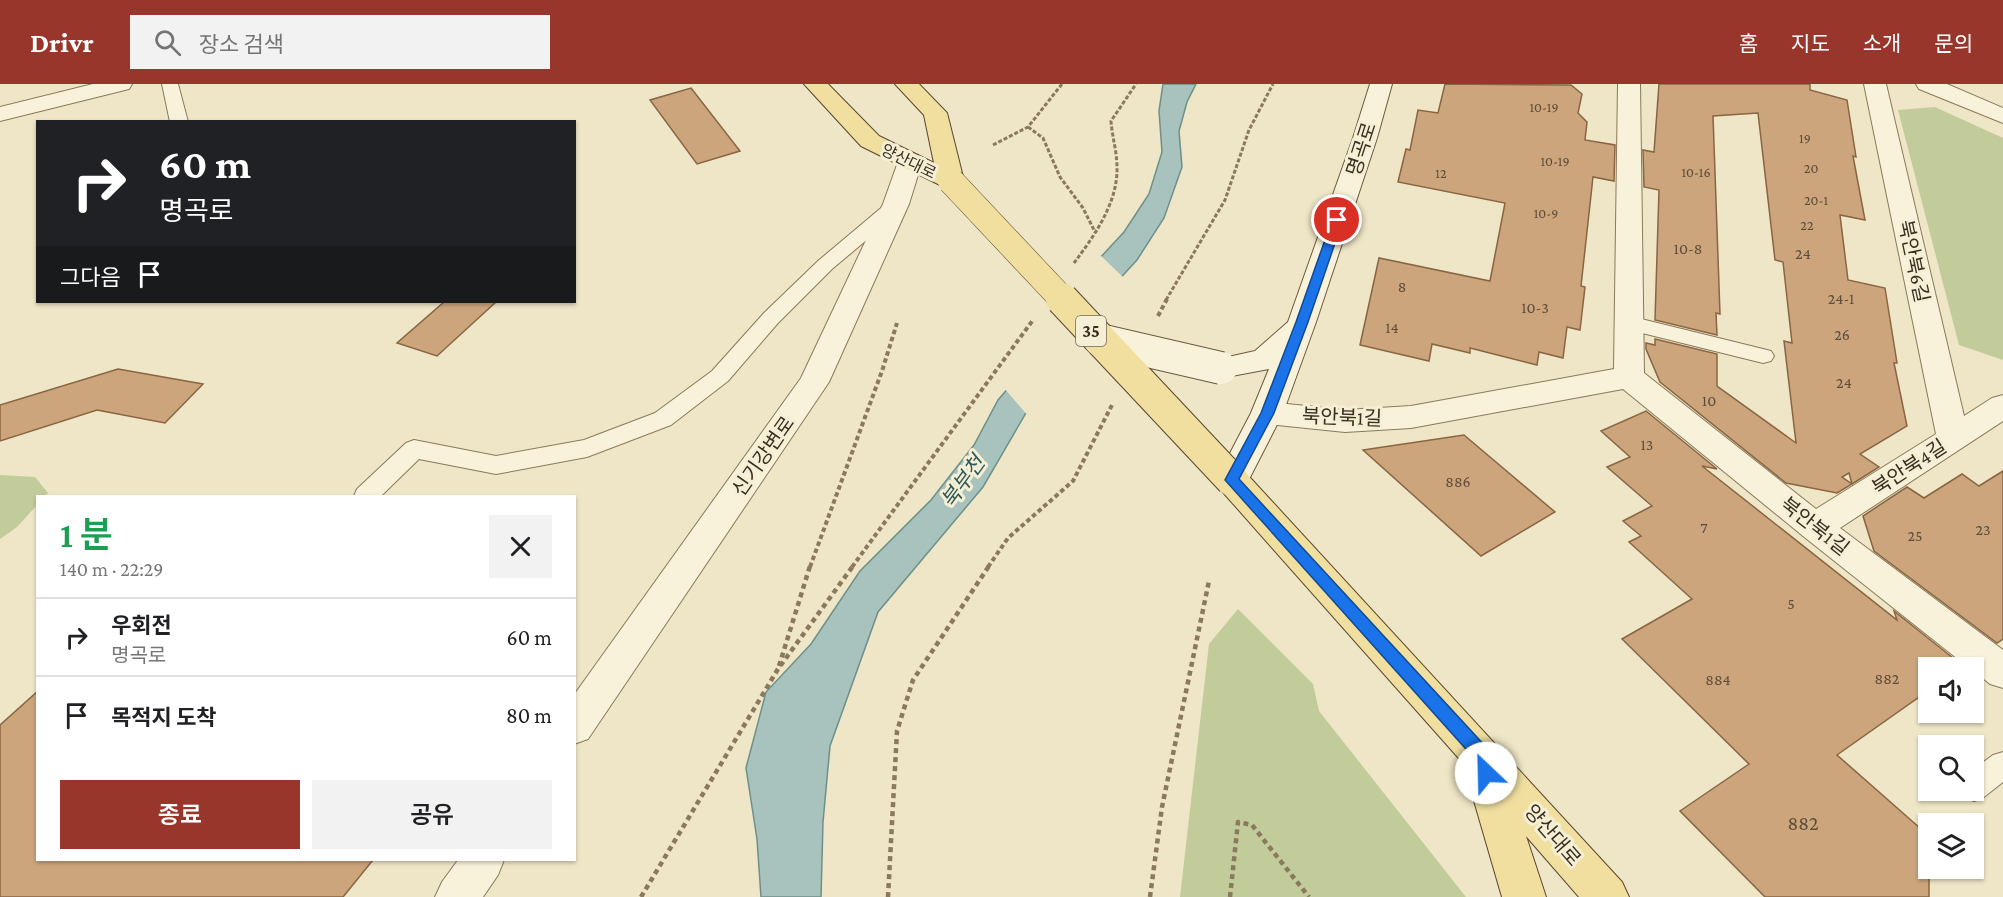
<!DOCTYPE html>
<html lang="ko">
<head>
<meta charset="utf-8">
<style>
	:root { --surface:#fff; --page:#f2f2f2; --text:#202124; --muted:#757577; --line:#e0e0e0; --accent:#98362c }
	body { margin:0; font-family:"Crimson Pro","Noto Sans KR",serif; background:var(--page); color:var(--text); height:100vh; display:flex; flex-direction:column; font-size:22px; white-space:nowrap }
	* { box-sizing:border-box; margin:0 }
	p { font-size:20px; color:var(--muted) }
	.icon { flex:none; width:33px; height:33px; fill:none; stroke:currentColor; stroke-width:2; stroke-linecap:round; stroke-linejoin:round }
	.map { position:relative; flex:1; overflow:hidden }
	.sheet { position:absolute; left:36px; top:411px; width:540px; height:366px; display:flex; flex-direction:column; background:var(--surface); border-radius:0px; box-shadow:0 2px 4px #0004 }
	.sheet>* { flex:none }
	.top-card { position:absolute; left:36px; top:36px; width:540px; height:183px; border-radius:0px; box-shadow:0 2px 4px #0004; background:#202124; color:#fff; overflow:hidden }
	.controls { position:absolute; left:1918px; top:573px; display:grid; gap:12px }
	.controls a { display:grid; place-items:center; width:66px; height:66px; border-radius:0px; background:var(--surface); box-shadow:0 2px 4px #0004; font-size:30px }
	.pin { position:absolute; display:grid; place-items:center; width:51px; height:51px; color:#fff; margin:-26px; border:3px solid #fff; border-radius:50%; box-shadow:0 2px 6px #0007 }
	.me { position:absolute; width:66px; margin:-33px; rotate:336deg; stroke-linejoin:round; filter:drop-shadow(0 0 4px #0008) }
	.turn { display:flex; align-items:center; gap:21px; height:126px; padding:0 24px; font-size:27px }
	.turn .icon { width:78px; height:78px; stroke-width:2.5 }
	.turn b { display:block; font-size:42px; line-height:51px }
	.then { display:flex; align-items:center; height:57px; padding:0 24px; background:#0003; gap:12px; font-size:22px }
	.round { display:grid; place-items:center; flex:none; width:63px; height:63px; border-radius:0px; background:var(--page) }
	.summary { display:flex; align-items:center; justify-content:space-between; height:102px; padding:0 24px }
	h1 { font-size:36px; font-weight:600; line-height:45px; color:#1e9e55 }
	.action { display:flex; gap:12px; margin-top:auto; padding:12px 24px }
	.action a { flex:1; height:69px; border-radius:0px; background:var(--accent); color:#fff; font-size:24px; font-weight:600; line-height:69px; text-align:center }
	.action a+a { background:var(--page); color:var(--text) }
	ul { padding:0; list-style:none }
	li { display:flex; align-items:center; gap:18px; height:78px; padding:0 24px; border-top:2px solid var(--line) }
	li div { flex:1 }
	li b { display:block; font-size:22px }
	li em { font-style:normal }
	header { display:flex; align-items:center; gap:36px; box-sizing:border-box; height:84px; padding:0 30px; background:var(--accent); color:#fff }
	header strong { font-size:28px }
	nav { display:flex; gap:33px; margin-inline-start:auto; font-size:21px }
	.search { width:420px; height:54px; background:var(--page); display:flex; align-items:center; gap:15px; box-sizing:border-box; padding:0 21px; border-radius:0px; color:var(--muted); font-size:22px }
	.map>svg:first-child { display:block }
</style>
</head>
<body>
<header>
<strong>Drivr</strong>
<div class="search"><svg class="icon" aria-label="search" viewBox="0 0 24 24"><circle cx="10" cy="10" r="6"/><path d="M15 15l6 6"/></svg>장소 검색</div>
<nav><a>홈</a><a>지도</a><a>소개</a><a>문의</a></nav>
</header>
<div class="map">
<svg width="2003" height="813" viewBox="0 0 2003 813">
	<rect width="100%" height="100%" fill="#eee6c6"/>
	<g fill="#c2cc9a">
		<polygon points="1935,23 2003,54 2003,276 1959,261 1898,26"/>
		<polygon points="0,391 35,393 48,409 45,412 38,412 37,421 17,443 0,455"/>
		<polygon points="1238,525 1313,600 1319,627 1466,813 1180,813 1209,560"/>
	</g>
	<polygon fill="#a8c2bd" stroke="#6e908b" stroke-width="1.5" points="1163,0 1196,0 1187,18 1179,47 1182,83 1164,134 1137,176 1102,214 1059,272 983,403 878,528 830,662 823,738 821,813 761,813 757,755 746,684 766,608 811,560 860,487 931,416 974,361 998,316 1033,275 1085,190 1124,148 1149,110 1162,68 1159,27"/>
	<polygon fill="#eee6c6" points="1099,170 1124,194 1104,215 1061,274 1029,333 1004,304 1030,274 1082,188"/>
	<g fill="#cca57d" stroke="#896542" stroke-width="1.5">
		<polygon points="1445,0 1571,1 1582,10 1578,29 1587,38 1585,56 1615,61 1614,97 1593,93 1581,202 1585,203 1580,246 1567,243 1563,274 1539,268 1537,281 1470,264 1470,269 1432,260 1429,277 1360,261 1379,174 1490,197 1505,119 1398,98 1406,65 1410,66 1418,26 1438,29"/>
		<polygon points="1659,0 1810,0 1810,6 1847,16 1856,73 1853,72 1865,136 1840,131 1848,196 1885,204 1897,279 1894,279 1907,342 1860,370 1879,383 1852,400 1849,389 1842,393 1852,400 1837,409 1786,399 1660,298 1646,265 1646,259 1655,261 1655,255 1717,270 1717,302 1796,359 1784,257 1792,259 1783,178 1775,176 1758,29 1713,32 1720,230 1716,229 1717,251 1655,236 1659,106 1644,103 1643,66 1654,68"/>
		<polygon points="691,4 740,67 697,80 650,16"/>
		<polygon points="444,218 496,218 437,272 397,259"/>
		<polygon points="118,285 203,300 165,339 97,326 0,357 0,321"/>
		<polygon points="1646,327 1717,385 1702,382 1897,536 1894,527 1963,582 1929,584 1929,606 1837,671 1929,752 1929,813 1765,813 1680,727 1749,680 1622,555 1692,515 1629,458 1641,452 1623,437 1652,422 1607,383 1630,373 1601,347"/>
		<polygon points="1464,351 1555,428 1481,472 1363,366"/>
		<polygon points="2003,387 2003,555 1997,559 1874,467 1863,432 1907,403 1924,414 1962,390 1979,402"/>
		<polygon points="38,607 38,776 373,776 343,813 0,813 0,641"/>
	</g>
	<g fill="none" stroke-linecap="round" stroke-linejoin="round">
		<defs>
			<g id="service">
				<polygon points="162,0 178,0 188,38 170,38"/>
				<polygon points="894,117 901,119 903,123 901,127 832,185 778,239 728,297 671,341 587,373 496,390 419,375 381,412 354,412 357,405 406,359 414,356 496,372 584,356 655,329 712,287 764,229 818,177 887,119"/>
				<polygon points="1629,232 1763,265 1771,267 1774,272 1771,277 1763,279 1622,244 1619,239 1622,234"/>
				<polygon points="2003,668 2003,698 1984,713 1974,717 1964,713 1961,706 1974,706 1974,685 1993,671"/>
			</g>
			<g id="minor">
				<polygon points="93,0 132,0 129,5 0,37 0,23"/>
				<polygon points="1618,0 1640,0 1644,289 1816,425 1936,350 1864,0 1886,0 1964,332 1992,314 2003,311 2003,337 1840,444 2003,566 2003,604 1990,600 1974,587 1974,584 1969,584 1803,452 1623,305 1411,344 1345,348 1267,340 1256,337 1251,329 1256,321 1267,318 1345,326 1411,322 1614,285"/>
				<polygon points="1916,0 1947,0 2003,24 2003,39 1919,5"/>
				<polygon points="910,71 919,73 922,78 909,120 829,298 588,655 574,660 574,611 801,294 883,120 898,78 901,73"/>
				<polygon points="458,776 504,776 498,791 483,813 435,813 442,798"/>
			</g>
			<polygon id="secondary" points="1370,0 1392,0 1377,54 1316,238 1283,329 1244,405 1232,408 1220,405 1216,396 1251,329 1269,285 1221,294 1210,291 1206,284 1210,277 1255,267 1288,238 1353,54"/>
			<g id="primary">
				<polygon points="804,0 828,0 879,52 934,79 924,31 895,0 919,0 947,29 964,97 960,102 951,105 942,102 861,62"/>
				<polygon points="1232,384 1244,387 1622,798 1629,813 1579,813 1526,752 1546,813 1502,813 1463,679 1220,405 1216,396 1220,387"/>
			</g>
		</defs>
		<use href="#service" stroke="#8a795c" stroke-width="2"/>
		<use href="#minor" stroke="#8a795c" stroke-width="2"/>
		<use href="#secondary" stroke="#6b5a3f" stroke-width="2"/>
		<use href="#primary" stroke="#584630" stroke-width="2"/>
		<g stroke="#8a795c" stroke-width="3" stroke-dasharray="4 2" stroke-linecap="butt">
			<polyline points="1028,43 1043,54 1060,93 1083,124 1095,148"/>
			<polyline points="993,61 1028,43 1062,0"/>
			<path d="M1074,179C1094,152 1118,119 1117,83C1117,68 1112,52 1111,37L1136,0"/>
			<polyline points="1166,216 1225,116 1249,46 1273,0"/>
		</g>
		<g stroke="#8a795c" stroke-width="4" stroke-dasharray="4.5 3" stroke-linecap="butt">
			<polyline points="1158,232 1167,215"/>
			<polyline points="810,483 882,287 897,239"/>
			<polyline points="852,483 1033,236"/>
			<polyline points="988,483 1008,454 1073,397 1112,321"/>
		</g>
		<g stroke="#8a795c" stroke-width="4.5" stroke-dasharray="5 4" stroke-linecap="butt">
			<polyline points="779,582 810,482"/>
			<polyline points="641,813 778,585 853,482"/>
			<polyline points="888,813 897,647 913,596 989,482"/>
			<polyline points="1150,813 1162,723 1209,497"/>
			<polyline points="1230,813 1238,738 1252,741 1309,813"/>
		</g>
		<use href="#service" fill="#f9f2da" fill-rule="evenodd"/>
		<use href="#minor" fill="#f9f2da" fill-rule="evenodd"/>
		<use href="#secondary" fill="#f9f2da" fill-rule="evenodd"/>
		<use href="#primary" fill="#f0df9f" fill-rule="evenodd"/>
		<defs>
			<polyline id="secondary-bridge" points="1100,256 1221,284"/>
			<polyline id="primary-bridge-far1" points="951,97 1063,216"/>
			<polyline id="primary-bridge" points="1062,215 1232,396"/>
		</defs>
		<use href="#secondary-bridge" stroke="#6b5a3f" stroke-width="34" stroke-linecap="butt"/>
		<use href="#primary-bridge-far1" stroke="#584630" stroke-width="27" stroke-linecap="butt"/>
		<use href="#primary-bridge" stroke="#584630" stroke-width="34" stroke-linecap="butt"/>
		<use href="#secondary-bridge" stroke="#f9f2da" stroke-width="32"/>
		<use href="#primary-bridge-far1" stroke="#f0df9f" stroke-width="26"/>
		<use href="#primary-bridge" stroke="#f0df9f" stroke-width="32"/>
	</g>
	<polygon fill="#1a73e8" stroke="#114b97" stroke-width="1.5" points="1337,133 1343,136 1308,238 1274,329 1239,395 1486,663 1495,689 1492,695 1486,697 1480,695 1473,673 1225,396 1261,329 1296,238 1332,136"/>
	<g text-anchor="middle" stroke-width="6" stroke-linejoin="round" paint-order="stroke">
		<g font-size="14" fill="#5e4c37">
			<text x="1544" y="28">10-19</text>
			<text x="1805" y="59">19</text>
			<text x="1555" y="82">10-19</text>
			<text x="1811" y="89">20</text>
			<text x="1696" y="93">10-16</text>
			<text x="1441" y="94">12</text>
			<text x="1816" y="121">20-1</text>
			<text x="1546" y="134">10-9</text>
			<text x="1807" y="146">22</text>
		</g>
		<g font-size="16" fill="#3a2f20" stroke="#f5efd6">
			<text transform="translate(909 77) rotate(26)" y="6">양산대로</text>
		</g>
		<g font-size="16" fill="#5e4c37">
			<text x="1688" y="170">10-8</text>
			<text x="1803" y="175">24</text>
			<text x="1402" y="208">8</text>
			<text x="1841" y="220">24-1</text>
			<text x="1535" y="229">10-3</text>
			<text x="1392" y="249">14</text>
			<text x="1842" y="256">26</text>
			<text x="1844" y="304">24</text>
			<text x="1709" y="322">10</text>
			<text x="1647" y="366">13</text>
			<text x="1458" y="403">886</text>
			<text x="1704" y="449">7</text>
			<text x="1983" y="451">23</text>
			<text x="1915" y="457">25</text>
			<text x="1791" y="525">5</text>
			<text x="1887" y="600">882</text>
			<text x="1718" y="601">884</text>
		</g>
		<rect fill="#f5efd6" stroke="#726957" stroke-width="1.5" x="1076" y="232" width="30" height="30" rx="4.5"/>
		<g font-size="18" font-weight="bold" fill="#3a2f20">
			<text x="1091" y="253">35</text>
		</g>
		<g font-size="20" fill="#3a2f20" stroke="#f5efd6">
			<text transform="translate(1361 65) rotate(-72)" y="7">명곡로</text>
			<text transform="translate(1914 177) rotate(78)" y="7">북안북6길</text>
			<text transform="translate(1342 333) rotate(2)" y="7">북안북1길</text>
			<text transform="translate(763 372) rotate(-55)" y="7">신기강변로</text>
			<text transform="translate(1909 383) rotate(-33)" y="7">북안북4길</text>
			<text transform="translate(1815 442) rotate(38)" y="7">북안북1길</text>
			<text transform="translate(1553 751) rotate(49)" y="7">양산대로</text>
		</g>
		<g font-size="20" fill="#5e4c37">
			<text x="1803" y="746">882</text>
		</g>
		<g font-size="21" font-style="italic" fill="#2f5859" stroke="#f5efd6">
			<text transform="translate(963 398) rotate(-54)" y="7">북부천</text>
		</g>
	</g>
</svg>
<div class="controls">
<a><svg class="icon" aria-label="sound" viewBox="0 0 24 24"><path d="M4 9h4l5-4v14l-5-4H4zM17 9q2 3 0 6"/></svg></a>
<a><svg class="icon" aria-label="search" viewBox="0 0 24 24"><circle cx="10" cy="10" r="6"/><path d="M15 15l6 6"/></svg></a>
<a><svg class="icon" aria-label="layers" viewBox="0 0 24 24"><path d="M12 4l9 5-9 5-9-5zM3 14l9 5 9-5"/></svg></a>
</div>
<div class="pin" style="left:1337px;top:136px;background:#d93025"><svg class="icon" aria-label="arrive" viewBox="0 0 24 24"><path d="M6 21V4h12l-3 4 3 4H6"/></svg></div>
<svg class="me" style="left:1486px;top:689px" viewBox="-20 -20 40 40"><circle r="19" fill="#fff"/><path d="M0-13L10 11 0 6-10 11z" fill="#1a73e8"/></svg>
<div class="top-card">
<div class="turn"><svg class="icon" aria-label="right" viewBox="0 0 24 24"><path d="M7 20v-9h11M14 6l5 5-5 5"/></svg><div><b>60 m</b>명곡로</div></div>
<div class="then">그다음<svg class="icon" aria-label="arrive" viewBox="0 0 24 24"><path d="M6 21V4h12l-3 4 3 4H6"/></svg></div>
</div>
<section class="sheet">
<div class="summary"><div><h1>1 분</h1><p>140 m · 22:29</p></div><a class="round"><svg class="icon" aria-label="close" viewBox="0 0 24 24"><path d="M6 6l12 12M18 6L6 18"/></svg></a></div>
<ul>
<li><svg class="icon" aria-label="right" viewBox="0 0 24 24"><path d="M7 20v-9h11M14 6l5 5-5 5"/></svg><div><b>우회전</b><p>명곡로</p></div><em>60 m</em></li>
<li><svg class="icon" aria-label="arrive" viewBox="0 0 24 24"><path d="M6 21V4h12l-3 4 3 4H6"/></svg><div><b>목적지 도착</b></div><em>80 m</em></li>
</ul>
<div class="action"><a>종료</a><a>공유</a></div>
</section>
</div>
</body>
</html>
